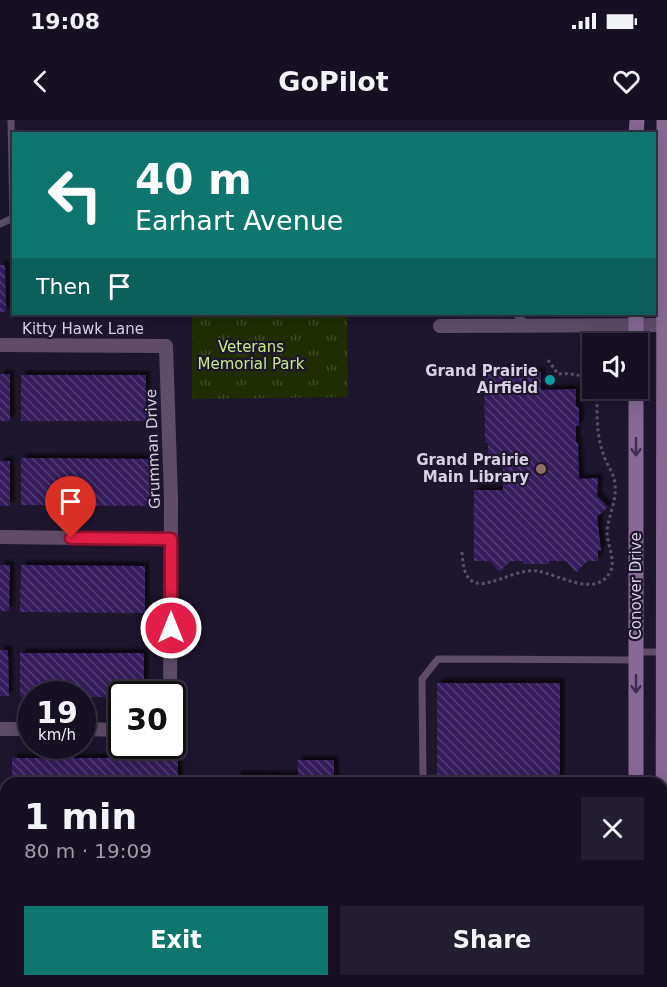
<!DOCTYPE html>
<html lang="en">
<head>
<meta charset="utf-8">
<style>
	:root { --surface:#161022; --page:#231e2f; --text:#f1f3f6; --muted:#9e9da5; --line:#353040; --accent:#0f766e }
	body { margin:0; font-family:"DejaVu Sans",sans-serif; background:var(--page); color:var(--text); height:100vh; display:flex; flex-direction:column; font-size:22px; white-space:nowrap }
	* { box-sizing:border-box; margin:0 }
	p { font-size:20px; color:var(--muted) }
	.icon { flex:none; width:33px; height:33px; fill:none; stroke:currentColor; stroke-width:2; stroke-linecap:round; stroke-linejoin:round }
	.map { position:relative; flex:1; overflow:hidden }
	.side { position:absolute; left:0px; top:657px; width:668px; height:210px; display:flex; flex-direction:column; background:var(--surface); border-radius:18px 18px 0 0; box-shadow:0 3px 15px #0003,0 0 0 2px var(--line) }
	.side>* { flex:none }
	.banner { position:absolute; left:12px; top:12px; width:644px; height:183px; border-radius:0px; box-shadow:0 3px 15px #0003,0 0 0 2px var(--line); background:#0f766e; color:#fff; overflow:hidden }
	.controls { position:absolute; left:582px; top:213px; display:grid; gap:12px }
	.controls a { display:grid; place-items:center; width:66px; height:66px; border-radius:0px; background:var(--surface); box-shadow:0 3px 15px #0003,0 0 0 2px var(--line); font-size:30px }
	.speed { position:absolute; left:18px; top:561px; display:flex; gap:12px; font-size:30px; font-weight:700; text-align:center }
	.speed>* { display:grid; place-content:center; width:78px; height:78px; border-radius:50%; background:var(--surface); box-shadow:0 3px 15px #0003,0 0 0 2px var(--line); line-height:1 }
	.speed small { font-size:15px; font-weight:400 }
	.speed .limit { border:3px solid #111; border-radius:9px; background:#fff; color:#111 }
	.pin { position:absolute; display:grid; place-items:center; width:51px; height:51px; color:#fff; margin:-62px -26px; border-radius:50% 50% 50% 0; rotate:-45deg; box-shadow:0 0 6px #0007 }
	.pin .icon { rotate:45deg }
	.me { position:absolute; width:66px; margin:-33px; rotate:0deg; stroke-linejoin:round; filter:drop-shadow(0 0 4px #0008) }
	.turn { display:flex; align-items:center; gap:21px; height:126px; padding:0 24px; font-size:27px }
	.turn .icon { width:78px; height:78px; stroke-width:2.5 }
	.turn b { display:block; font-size:42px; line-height:51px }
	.then { display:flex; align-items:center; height:57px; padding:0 24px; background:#0003; gap:12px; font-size:22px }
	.round { display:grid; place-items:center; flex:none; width:63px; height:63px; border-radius:0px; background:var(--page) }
	.headline { display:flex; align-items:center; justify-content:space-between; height:102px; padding:0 24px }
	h1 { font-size:36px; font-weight:700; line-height:45px }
	.button { display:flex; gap:12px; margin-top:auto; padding:12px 24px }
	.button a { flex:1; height:69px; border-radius:0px; background:var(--accent); color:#fff; font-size:24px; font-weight:700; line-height:69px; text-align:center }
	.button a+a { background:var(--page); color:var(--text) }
	.status { display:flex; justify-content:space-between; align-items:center; height:42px; padding:0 30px; background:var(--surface); direction:ltr }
	.status svg { height:16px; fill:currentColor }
	header { display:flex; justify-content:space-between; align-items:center; height:78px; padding:0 24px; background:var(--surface); font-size:27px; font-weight:700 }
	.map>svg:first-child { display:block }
</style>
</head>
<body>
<div class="status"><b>19:08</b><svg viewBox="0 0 49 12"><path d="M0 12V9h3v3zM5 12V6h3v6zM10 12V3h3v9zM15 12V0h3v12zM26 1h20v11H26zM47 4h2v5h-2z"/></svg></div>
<header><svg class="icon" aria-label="back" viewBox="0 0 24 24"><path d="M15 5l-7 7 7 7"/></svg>GoPilot<svg class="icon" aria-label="heart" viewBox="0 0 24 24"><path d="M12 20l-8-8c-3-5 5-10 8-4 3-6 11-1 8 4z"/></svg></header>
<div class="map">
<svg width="667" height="867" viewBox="0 0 667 867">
	<defs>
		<pattern id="grass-tufts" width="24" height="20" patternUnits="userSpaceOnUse" patternTransform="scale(1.5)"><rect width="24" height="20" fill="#1f2d00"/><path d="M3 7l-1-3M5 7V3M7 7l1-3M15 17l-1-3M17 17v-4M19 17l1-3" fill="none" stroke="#3f4b25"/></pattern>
		<pattern id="building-back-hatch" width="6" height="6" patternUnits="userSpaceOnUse" patternTransform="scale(1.5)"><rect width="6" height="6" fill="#351d5c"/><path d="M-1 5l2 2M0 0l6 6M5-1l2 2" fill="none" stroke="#523d73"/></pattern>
		<filter id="shadow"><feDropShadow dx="4.5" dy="-4.5" stdDeviation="1.5" flood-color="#0009"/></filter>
	</defs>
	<rect width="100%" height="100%" fill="#1e162d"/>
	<polygon fill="url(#grass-tufts)" points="192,194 347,194 348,277 192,279"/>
	<g fill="url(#building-back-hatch)" filter="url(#shadow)">
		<polygon points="0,145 5,145 6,192 0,192"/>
		<polygon points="523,249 528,252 541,252 541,270 576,269 576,286 579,288 579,306 576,306 576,321 578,324 579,359 598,358 597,376 608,387 597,397 601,431 598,430 598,441 588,441 576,452 566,441 549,441 549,444 525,444 523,441 511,441 499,452 490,441 474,441 474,370 503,370 503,339 488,340 488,323 485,323 484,251 497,252 498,250"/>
		<rect x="0" y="254" width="10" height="47"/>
		<rect x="21" y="255" width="125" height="46"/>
		<polygon points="21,338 152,339 152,386 21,385"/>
		<rect x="0" y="341" width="10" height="45"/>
		<polygon points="0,445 10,445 9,491 0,491"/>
		<polygon points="21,445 145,446 145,493 20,492"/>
		<polygon points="0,530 8,530 9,576 0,576"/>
		<polygon points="20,533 144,533 144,574 122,574 122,577 82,577 82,574 32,574 32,577 20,577"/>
		<rect x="437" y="563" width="123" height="100"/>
		<rect x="12" y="638" width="166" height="25"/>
		<polygon points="298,640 334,640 334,663 236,663 236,655 298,656"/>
		<polygon points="0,720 6,721 6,751 0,752"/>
	</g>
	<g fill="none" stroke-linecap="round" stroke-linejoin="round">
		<g stroke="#585065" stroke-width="3" stroke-dasharray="3 3" stroke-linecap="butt">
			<path d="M548,240L558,254C572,253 581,254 592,263"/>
			<path d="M462,432C464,492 506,447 537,451C558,454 598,480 611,450C615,440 608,425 607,414C607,398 617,382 615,365C615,355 607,345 604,336C596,315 597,294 597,273L596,268"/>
		</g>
		<g stroke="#5f4d68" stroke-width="7">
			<polyline points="0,104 13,98 11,0"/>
			<polyline points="516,194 526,204"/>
			<polyline points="637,532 664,532"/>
			<polyline points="423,663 422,559 438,539 636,540"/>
			<polyline points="212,861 213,867"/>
			<polyline points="357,861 357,867"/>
			<polyline points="175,867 177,861"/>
			<polyline points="425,867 426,861"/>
		</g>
		<g stroke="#5f4d68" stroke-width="14">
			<polyline points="440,206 664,205"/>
			<polyline points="0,225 166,226 171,379 170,574"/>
			<polyline points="0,417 171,419"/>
			<polyline points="0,609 32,609"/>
			<polyline points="82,609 122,610"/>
		</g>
		<g stroke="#866994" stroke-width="15">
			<polyline points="636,14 637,0"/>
			<polyline points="636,224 636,194"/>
			<polyline points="636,663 636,268"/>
			<polyline points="635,867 635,861"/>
			<polyline points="663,867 664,0"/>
		</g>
	</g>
	<defs><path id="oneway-shaft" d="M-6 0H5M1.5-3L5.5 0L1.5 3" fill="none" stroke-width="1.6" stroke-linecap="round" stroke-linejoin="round" transform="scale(1.5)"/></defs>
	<g stroke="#3d2f4c">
		<use href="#oneway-shaft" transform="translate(636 327) rotate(90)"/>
		<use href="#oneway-shaft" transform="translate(636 564) rotate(90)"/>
	</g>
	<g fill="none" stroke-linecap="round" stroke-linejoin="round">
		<defs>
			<polyline id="route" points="71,418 171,419 171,508"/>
		</defs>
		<use href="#route" stroke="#92132f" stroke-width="15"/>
		<use href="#route" stroke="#e11d48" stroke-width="10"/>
	</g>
	<circle fill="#0f9aa8" stroke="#1e162d" stroke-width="2" cx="550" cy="260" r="6"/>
	<circle fill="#8d6e63" stroke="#1e162d" stroke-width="2" cx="541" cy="349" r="6"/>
	<g text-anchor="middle" stroke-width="4.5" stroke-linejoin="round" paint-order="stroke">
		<g font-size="15" fill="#d7d2e2" stroke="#1e162d">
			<text x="83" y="214">Kitty Hawk Lane</text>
			<text transform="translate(153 329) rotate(-92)" y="5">Grumman Drive</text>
			<text transform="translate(636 466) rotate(-90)" y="5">Conover Drive</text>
		</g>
		<g font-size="15" fill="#c5ec84" stroke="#1e162d">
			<text x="251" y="232">Veterans<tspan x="251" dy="17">Memorial Park</tspan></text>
		</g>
		<g font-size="15" font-weight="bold" fill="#d7d2e2" stroke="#1e162d" text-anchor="end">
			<text x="538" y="256">Grand Prairie<tspan x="538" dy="17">Airfield</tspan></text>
			<text x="529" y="345">Grand Prairie<tspan x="529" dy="17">Main Library</tspan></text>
		</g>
	</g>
</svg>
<div class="controls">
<a><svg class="icon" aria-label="sound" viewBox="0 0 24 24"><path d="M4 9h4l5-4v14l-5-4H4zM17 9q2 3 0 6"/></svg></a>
</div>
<div class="speed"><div>19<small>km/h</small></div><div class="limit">30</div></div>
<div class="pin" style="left:71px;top:418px;background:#d93025"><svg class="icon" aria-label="arrive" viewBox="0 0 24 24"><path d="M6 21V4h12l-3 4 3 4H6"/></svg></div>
<svg class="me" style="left:171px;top:508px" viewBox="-20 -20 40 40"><circle r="17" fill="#e11d48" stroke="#fff" stroke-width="3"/><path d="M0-11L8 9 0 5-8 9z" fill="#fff"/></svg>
<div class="banner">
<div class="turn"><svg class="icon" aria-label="left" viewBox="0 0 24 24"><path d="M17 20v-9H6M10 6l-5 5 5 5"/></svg><div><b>40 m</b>Earhart Avenue</div></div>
<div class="then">Then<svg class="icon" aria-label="arrive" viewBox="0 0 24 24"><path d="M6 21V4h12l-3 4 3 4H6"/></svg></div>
</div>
<section class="side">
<div class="headline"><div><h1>1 min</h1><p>80 m · 19:09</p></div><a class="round"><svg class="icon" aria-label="close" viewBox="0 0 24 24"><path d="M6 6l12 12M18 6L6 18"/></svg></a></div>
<div class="button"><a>Exit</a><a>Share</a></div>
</section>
</div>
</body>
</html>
